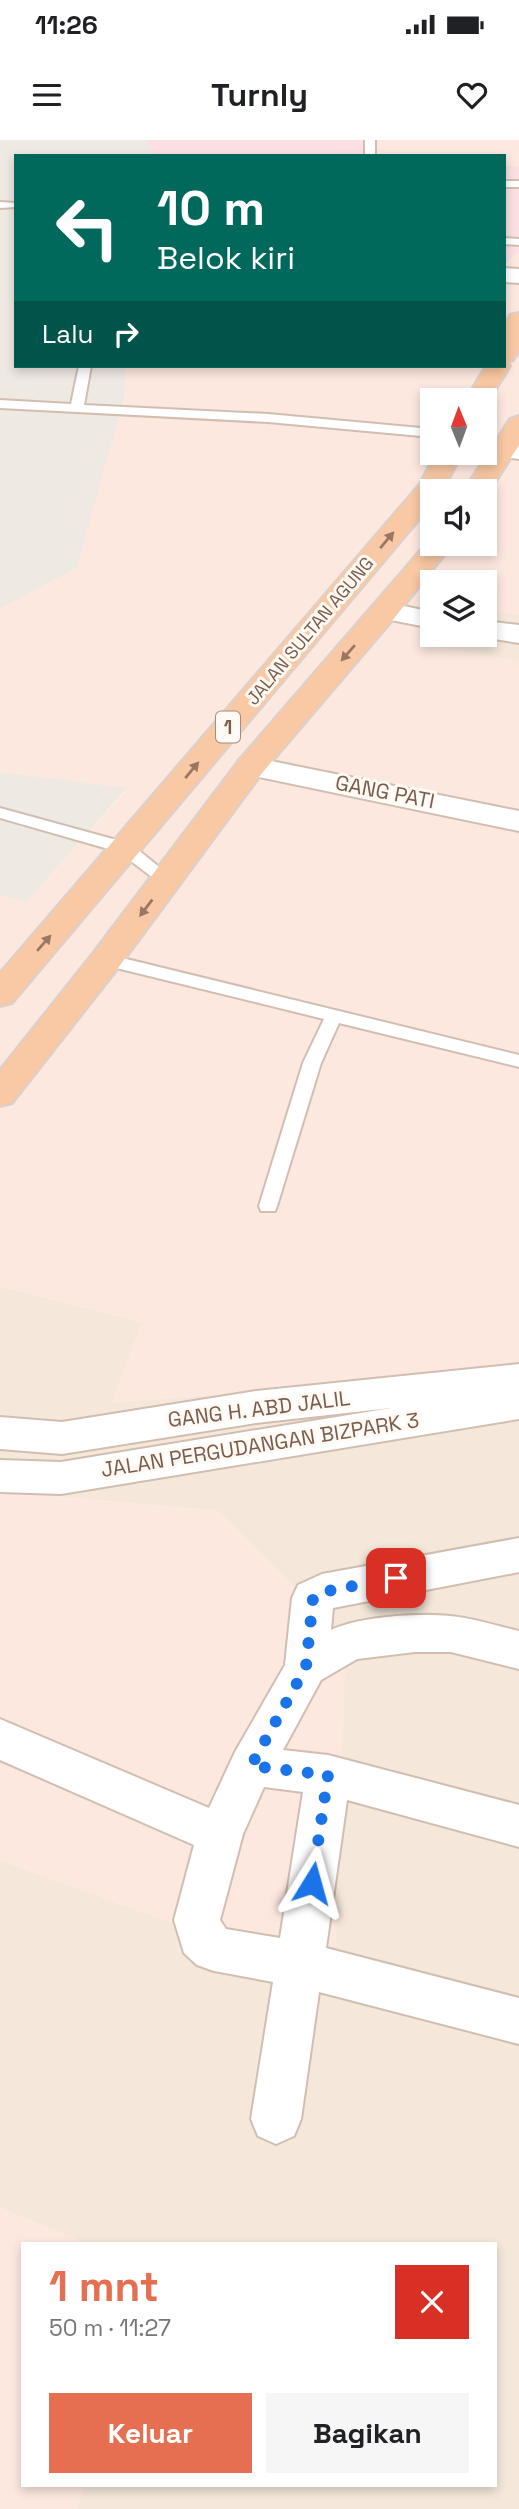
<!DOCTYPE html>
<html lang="id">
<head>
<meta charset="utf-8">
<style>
	:root { --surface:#fff; --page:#f6f6f6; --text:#202124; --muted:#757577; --accent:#e76f51 }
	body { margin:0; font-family:"Space Grotesk",sans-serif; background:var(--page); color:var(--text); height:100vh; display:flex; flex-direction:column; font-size:26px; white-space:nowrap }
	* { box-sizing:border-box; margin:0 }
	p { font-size:23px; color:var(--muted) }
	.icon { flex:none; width:38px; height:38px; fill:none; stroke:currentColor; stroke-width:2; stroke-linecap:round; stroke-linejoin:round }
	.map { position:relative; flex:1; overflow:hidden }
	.details { position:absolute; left:21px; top:2102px; width:476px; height:245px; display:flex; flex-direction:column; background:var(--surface); border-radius:0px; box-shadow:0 4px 10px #0003 }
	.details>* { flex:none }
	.hud { position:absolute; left:14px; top:14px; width:492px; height:214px; border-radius:0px; box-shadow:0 4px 10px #0003; background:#00695c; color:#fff; overflow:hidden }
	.needle { width:46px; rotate:359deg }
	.fabs { position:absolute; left:420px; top:248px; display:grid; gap:14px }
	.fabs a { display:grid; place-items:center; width:77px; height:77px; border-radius:0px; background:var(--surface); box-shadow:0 4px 10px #0003; font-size:35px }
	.pin { position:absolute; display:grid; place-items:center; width:60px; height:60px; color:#fff; margin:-30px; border-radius:14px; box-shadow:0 4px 10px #0006 }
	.me { position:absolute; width:77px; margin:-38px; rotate:8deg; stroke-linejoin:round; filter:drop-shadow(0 0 5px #0008) }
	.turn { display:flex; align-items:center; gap:24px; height:147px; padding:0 28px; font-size:32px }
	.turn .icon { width:91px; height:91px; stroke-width:2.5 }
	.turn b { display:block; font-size:49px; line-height:60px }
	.then { display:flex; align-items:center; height:66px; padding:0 28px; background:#0003; gap:14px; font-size:26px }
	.round { display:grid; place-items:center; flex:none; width:74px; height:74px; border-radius:0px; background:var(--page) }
	.headline { display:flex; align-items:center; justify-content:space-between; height:119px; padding:0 28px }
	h1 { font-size:42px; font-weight:700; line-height:52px; color:var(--accent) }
	.cta { display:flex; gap:14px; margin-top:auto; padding:14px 28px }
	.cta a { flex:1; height:80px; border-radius:0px; background:var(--accent); color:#fff; font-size:28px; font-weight:700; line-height:80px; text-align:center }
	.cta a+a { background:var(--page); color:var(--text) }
	.status { display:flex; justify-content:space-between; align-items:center; height:49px; padding:0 35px; background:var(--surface); direction:ltr }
	.status svg { height:19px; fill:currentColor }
	header { display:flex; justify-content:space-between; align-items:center; height:91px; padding:0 28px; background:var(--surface); font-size:32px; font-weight:700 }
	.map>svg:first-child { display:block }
</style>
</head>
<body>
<div class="status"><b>11:26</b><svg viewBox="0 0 49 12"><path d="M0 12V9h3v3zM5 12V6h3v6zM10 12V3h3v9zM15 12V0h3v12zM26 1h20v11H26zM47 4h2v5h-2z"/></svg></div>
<header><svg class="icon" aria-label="menu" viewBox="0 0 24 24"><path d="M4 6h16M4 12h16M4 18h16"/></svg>Turnly<svg class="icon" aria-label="heart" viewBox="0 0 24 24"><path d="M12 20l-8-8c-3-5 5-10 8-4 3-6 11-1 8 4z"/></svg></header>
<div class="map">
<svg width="519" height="2369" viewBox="0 0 519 2369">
	<rect width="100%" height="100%" fill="#fdf6ec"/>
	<g fill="#f5e8da">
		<polygon points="485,469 519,474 519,522 434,506 440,495 485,495"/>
		<polygon points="0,1146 142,1182 113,1262 519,1233 519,2369 77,2369 85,2345 495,2345 495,2104 85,2103 0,2068 0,1720 335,1842 219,1371 0,1352"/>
	</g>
	<g fill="#fde8e0" fill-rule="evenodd">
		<path d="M147,0H519V474L485,469V443H432V495H440L434,506L519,522V1233L112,1262L142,1182L0,1146V755L27,762L127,649L0,632V469L77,428L124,260L126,226H504V16H154ZM432,261H485V313H432ZM432,352H485V404H432Z"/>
		<polygon points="0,1352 219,1371 346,1498 335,1843 0,1720"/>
		<polygon points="0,2068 85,2103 23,2104 23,2345 85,2345 77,2369 0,2369"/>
	</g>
	<g fill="#efe9e4">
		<polygon points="0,0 147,0 154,16 16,16 16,226 126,226 124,260 77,428 0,469"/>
		<polygon points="0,632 127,648 27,762 0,755"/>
	</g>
	<g fill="#fbdfe3">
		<polygon points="147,0 370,0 370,16 154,16"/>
		<polygon points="504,26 519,26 519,112 504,124"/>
	</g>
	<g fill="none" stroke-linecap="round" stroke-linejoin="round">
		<defs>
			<g id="service">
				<rect x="365" y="0" width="10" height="16"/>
				<rect x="504" y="41" width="15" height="6"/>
				<polygon points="0,62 16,63 16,67 0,68"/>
				<polygon points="504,98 519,99 519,105 504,104"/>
				<polygon points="79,226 91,226 84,265 268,274 432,289 432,297 268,282 0,268 0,260 71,264"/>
				<polygon points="0,668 131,704 175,740 167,745 161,744 119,712 0,678"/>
				<polygon points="106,814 519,915 519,927 339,883 321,923 277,1066 275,1071 261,1071 259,1066 303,923 324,879 100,824 98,820 100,816"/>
			</g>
			<g id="minor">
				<polygon points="504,128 519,129 519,143 504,142"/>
				<polygon points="505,302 519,303 519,319 496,316 492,310 496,304"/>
				<polygon points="385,462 432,472 432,488 375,477 371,471 375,465"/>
				<polygon points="485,481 519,485 519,503 475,496 485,495"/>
				<polygon points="251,617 519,671 519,691 240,633 236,626 240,619"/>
				<polygon points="519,1224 519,1279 61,1354 0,1352 0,1320 61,1322 391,1268 256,1283 62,1314 0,1309 0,1277 62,1282 256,1251"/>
				<path d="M519,1398V1432L333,1468L331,1490C360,1476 418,1473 450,1476C473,1478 497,1486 519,1491V1529L451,1512H415L357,1519L321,1540L283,1610L328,1615L519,1665V1707L347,1660L326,1808L519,1858V1904L319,1852L301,1979L294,1996L276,2004L258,1996L251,1979L273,1842L214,1831L197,1825L184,1813L174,1780L194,1705L0,1620V1579L209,1668L235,1612L285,1525L292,1458L298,1445L322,1434ZM264,1647L303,1652L280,1798L226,1789L220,1780L243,1694Z"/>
			</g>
			<g id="trunk">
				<path d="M519,173V210L513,220L507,222L510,226L485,267V261H465L486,226H504C504,209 501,189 510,175Z"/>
				<polygon points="519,276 519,305 485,358 485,352 463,352 510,279"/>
				<polygon points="436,313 462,313 442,352 432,352 432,364 12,863 0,866 0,833 420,344"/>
				<polygon points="432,397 432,404 453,404 395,477 262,633 118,828 12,963 0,966 0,930 94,812 240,619"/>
			</g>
		</defs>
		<use href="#service" stroke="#d1beb0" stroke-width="4"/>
		<use href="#minor" stroke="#d1beb0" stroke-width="4"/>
		<use href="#trunk" stroke="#dad1cd" stroke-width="4"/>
		<use href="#service" fill="#fff" fill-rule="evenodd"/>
		<use href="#minor" fill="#fff" fill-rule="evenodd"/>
		<use href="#trunk" fill="#f9c8a4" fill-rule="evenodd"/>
	</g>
	<defs><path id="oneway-solid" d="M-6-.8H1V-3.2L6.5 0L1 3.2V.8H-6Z" transform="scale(1.75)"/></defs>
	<g fill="#9a7763">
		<use href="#oneway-solid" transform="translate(387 400) rotate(-50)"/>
		<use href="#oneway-solid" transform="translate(348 513) rotate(131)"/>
		<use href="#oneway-solid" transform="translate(192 630) rotate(-50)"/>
		<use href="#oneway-solid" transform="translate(146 768) rotate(127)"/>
		<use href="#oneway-solid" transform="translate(44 803) rotate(-49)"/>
	</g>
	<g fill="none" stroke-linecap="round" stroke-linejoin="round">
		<polyline stroke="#1a73e8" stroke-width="12" stroke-dasharray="0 21.6" points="312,1743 328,1635 251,1626 306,1527 313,1458 322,1452 396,1438"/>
	</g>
	<g text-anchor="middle" stroke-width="6" stroke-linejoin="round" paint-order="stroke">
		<g font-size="18" fill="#7a5c4d" stroke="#fffaf3">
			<text transform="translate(310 491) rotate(-50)" y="6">JALAN SULTAN AGUNG</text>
		</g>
		<rect fill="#fffaf3" stroke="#a28b7f" stroke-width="2" x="216" y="571.5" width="24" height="31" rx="5"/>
		<g font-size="19" font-weight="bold" fill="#7a5c4d">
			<text x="228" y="594">1</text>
		</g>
		<g font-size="21" fill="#7a5c4d" stroke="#fffaf3">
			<text transform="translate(385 652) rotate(11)" y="7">GANG PATI</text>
			<text transform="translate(259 1269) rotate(-7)" y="7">GANG H. ABD JALIL</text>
			<text transform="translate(260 1305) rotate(-9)" y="7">JALAN PERGUDANGAN BIZPARK 3</text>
		</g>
	</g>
</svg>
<div class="fabs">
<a><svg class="needle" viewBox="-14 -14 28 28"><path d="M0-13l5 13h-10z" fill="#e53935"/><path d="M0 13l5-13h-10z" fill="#757577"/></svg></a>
<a><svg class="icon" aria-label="sound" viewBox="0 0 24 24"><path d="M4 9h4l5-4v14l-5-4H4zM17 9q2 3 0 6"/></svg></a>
<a><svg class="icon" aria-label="layers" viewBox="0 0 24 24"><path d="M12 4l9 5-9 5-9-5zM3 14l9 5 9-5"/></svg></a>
</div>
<div class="pin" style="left:396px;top:1438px;background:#d93025"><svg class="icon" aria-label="arrive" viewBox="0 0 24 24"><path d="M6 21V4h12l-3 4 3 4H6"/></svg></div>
<svg class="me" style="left:312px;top:1743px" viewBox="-20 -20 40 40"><path d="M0-17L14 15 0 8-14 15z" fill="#1a73e8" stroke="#fff" stroke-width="4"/></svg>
<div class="hud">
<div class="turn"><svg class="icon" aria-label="left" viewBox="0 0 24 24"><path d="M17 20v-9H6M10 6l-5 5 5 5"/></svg><div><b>10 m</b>Belok kiri</div></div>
<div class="then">Lalu<svg class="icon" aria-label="right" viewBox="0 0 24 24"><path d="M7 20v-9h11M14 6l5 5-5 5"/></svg></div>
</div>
<section class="details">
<div class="headline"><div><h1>1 mnt</h1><p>50 m · 11:27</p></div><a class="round" style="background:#d93025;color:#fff"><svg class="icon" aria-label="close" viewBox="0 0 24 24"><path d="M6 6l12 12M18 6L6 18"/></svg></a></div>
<div class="cta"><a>Keluar</a><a>Bagikan</a></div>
</section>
</div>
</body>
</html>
